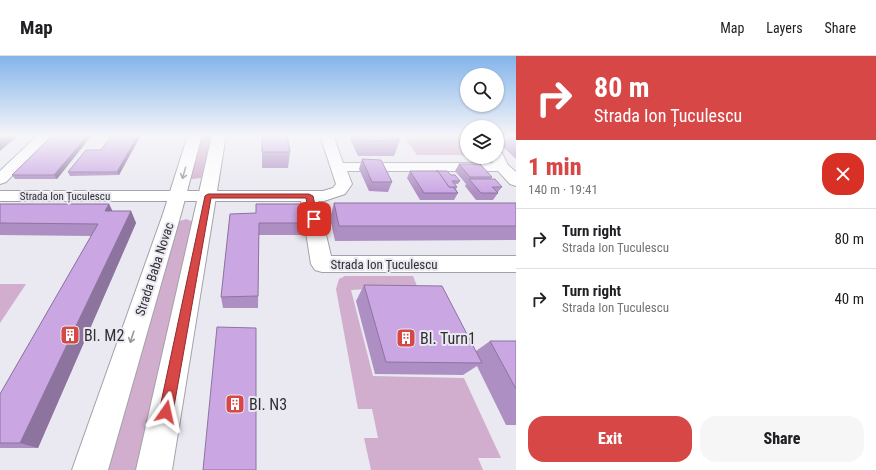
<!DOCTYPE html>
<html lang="en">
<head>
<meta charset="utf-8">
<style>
	:root { --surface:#fff; --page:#f6f6f6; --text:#202124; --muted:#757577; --line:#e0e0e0; --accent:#d64746 }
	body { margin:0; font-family:"Roboto Condensed",sans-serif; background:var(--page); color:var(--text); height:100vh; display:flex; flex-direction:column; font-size:15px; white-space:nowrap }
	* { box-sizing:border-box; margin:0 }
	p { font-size:13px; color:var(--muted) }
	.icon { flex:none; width:22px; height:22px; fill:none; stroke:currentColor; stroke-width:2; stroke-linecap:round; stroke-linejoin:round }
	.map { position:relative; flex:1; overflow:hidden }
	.details { display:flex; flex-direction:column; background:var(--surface); width:360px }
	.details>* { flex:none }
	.guide { background:#d64746; color:#fff; overflow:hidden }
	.tools { position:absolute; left:460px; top:12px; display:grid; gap:8px }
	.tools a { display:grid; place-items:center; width:44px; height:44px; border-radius:50%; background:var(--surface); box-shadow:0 1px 3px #0004; font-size:20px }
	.pin { position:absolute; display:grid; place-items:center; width:34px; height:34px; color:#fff; margin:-17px; border-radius:8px; box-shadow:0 2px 6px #0006 }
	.me { position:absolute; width:44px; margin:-22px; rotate:11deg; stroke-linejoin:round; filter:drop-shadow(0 0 3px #0008) }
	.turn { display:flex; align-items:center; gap:14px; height:84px; padding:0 12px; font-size:18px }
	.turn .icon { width:52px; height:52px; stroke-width:2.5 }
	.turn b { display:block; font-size:28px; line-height:34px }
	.round { display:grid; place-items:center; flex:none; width:42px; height:42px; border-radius:16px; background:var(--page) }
	.summary { display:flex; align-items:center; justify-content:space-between; height:68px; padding:0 12px }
	h1 { font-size:24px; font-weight:800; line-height:30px; color:var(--accent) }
	.action { display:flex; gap:8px; margin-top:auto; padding:8px 12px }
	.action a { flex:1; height:46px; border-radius:16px; background:var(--accent); color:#fff; font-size:16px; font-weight:800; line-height:46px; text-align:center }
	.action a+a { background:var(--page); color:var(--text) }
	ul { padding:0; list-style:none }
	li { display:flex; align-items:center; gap:12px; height:60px; padding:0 12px; border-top:1px solid var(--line) }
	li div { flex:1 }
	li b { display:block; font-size:15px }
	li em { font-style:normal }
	header { display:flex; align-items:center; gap:24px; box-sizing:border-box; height:56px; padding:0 20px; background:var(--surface); border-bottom:1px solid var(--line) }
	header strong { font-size:19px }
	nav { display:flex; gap:22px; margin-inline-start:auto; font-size:14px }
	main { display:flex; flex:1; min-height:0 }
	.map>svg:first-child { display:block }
</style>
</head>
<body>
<header>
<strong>Map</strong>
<nav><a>Map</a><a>Layers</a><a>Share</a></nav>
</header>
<main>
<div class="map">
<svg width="516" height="414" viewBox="0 0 516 414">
	<rect width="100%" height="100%" fill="#eae9f1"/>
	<g fill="#d1aecd">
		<polygon points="201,79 212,79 201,122 192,123 189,121"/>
		<polygon points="404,81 462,81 467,86 467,99 417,99"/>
		<polygon points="186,163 194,166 137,414 106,414 177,166"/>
		<polygon points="345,220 413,220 417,230 351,234 373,320 464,322 501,402 478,402 483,414 371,414 364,382 378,382 372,353 358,353 336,233 339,223"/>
		<polygon points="0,228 26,228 0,267"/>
	</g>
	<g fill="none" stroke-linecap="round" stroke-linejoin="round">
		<defs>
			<g id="street">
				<polygon points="38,79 52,79 6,126 0,128 0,115"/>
				<polygon points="320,79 333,79 343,107 493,107 490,101 497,101 497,96 502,97 508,109 516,116 516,130 510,128 498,115 347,115 352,128 345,138 324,145 318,145 331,200 516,200 516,216 322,216 315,214 311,208 301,145 0,145 0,135 323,135 333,132 336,128"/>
				<polygon points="497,80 516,81 516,89 497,88"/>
			</g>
			<g id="secondary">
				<polygon points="188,79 202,79 181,158 108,414 72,414 163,158"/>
				<polygon points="212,79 226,79 172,414 136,414"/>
			</g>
		</defs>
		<use href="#street" stroke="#a3a2a9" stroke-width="2"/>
		<use href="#secondary" stroke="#a3a2a9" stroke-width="2"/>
		<use href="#street" fill="#fff" fill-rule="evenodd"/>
		<use href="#secondary" fill="#fff" fill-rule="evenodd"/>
	</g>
	<g fill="#ae8fc3">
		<polygon points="53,79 92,79 57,123 15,123 12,119"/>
		<polygon points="112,79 141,79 119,119 70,120 68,116 101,94"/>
		<polygon points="262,79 290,96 288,112 262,112"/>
		<polygon points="351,79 397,79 400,84 394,100 358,100 350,83"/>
		<polygon points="509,79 516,79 516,103 502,90"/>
		<polygon points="362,103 392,126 388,136 369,135 359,113"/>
		<polygon points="459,108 492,121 491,123 502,131 498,136 498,137 493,144 476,144 465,130 466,128 455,115"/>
		<polygon points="410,115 451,119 460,125 458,128 455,128 457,131 456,133 458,137 454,144 420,144 407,122"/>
		<polygon points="334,147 516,147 516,184 335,185 330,162"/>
		<polygon points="0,148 109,148 112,155 131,155 136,167 38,392 0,392 0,338 91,180 0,179"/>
		<polygon points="230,158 308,167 305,179 259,179 258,252 223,252 221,241"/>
		<polygon points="364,229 476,295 490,285 516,285 516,369 506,369 477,310 463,319 375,318 356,245"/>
	</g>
	<g fill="#8d749f">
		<polygon points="7,79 19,79 0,95 0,85"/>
		<polygon points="88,79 92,79 57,123 54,119"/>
		<polygon points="138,79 141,79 119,119 117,116"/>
		<polygon points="109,148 115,160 105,155"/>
		<polygon points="131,155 136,167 38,392 20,387"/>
	</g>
	<g fill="#caa6e3" stroke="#8d749f">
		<polygon points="0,79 7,79 0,85"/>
		<polygon points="53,79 88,79 54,119 12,119"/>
		<polygon points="112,79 138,79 117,116 68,116 86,94 101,94"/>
		<polygon points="262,79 287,79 290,96 262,96"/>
		<polygon points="360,79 397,79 400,84 363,85"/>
		<polygon points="362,103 381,104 392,126 372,126"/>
		<polygon points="459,108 480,108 492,121 470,121"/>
		<polygon points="410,115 438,115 449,131 453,131 458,137 424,137"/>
		<polygon points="436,115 447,115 451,119 455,119 460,125 452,125 457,131 449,131 438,115"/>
		<polygon points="469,123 495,123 502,131 492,131 498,137 481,137"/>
		<polygon points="334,147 516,147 516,170 339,170"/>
		<polygon points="0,148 109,148 105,155 131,155 20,387 0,387 0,338 98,168 0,167"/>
		<polygon points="256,148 305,148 308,167 259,167 258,240 221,241 230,158 256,157"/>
		<polygon points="364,229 442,230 482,307 386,306"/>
		<polygon points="217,271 256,272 256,414 203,414"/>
		<polygon points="490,285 516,285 516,333"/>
	</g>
	<defs><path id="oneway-shaft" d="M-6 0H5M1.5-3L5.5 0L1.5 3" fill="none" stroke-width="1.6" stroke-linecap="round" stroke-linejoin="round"/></defs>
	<g stroke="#989899">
		<use href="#oneway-shaft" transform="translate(184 117) rotate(106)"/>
		<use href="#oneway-shaft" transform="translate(132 281) rotate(108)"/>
	</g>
	<linearGradient id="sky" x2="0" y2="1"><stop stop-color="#83b4ea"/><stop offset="0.58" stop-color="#f6f5f9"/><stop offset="1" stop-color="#f6f5f9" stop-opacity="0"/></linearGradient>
	<rect width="516" height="137" fill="url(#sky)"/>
	<polygon fill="#d64746" stroke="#8b2e2e" points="208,138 309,138 313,140 318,163 314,166 310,163 306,142 211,142 173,356 171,360 166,362 161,360 159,356 205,140"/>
	<defs>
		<symbol id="building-square" viewBox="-11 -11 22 22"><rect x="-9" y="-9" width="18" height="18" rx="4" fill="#d64746" stroke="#eae9f1"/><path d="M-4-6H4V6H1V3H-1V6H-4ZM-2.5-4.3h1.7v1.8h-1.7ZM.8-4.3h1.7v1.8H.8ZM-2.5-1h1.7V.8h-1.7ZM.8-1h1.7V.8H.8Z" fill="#fff"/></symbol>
	</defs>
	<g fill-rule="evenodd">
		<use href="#building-square" x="59" y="268" width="22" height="22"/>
		<use href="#building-square" x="395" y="271" width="22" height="22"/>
		<use href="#building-square" x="224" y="337" width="22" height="22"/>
	</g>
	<g text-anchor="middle" stroke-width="4" stroke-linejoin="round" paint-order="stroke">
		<g font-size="11" fill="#303033" stroke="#eae9f1">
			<text x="65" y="144">Strada Ion Țuculescu</text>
		</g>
		<g font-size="13" fill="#303033" stroke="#eae9f1">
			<text x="384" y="213">Strada Ion Țuculescu</text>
			<text transform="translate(154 213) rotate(-72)" y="5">Strada Baba Novac</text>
		</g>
		<g font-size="16" fill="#303033" stroke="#eae9f1" text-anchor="start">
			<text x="84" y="285">Bl. M2</text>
			<text x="420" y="288">Bl. Turn1</text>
			<text x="249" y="354">Bl. N3</text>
		</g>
	</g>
</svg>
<div class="tools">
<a><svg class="icon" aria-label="search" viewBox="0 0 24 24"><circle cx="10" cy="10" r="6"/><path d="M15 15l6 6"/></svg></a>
<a><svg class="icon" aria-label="layers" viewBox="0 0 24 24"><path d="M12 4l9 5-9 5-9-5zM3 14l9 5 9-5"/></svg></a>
</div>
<div class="pin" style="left:314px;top:163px;background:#d93025"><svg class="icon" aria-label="arrive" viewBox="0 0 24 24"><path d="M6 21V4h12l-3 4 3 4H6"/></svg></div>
<svg class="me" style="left:166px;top:356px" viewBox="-20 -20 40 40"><path d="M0-17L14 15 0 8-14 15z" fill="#d64746" stroke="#fff" stroke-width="4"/></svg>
</div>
<section class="details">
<div class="guide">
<div class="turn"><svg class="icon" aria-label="right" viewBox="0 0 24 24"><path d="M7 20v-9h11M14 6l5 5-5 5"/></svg><div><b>80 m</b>Strada Ion Țuculescu</div></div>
</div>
<div class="summary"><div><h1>1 min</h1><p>140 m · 19:41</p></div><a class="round" style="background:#d93025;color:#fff"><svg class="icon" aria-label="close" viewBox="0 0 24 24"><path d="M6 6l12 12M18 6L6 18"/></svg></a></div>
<ul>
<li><svg class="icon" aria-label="right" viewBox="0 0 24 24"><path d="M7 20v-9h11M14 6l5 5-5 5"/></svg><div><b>Turn right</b><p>Strada Ion Țuculescu</p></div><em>80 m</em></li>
<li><svg class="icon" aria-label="right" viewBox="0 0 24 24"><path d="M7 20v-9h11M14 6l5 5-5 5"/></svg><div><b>Turn right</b><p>Strada Ion Țuculescu</p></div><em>40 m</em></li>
</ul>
<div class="action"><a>Exit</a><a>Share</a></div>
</section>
</main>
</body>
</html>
